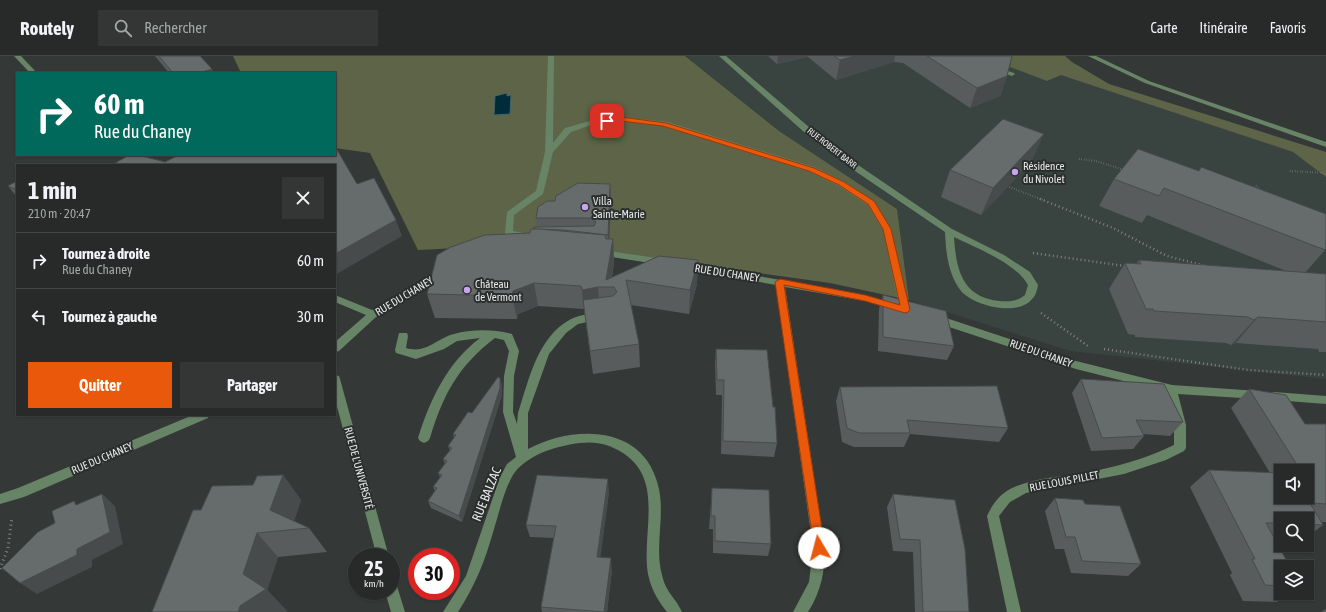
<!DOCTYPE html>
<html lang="fr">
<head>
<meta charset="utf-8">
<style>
	:root { --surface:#272a29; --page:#333635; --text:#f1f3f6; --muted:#a4a7a8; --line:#434646; --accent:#ea580c }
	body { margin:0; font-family:"Asap Condensed",sans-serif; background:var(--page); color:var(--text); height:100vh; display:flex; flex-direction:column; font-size:15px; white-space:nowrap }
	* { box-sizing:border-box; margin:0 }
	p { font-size:13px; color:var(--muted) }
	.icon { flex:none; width:22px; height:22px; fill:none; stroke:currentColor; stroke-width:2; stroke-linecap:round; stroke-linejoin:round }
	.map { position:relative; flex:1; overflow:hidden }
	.details { position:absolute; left:16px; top:108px; width:320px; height:252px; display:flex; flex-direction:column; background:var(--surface); border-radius:0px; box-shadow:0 1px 3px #0004,0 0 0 1px var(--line) }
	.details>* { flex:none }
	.top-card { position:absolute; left:16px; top:16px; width:320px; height:84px; border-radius:0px; box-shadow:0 1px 3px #0004,0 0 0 1px var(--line); background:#00695c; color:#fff; overflow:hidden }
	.tools { position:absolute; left:1274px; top:408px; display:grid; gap:8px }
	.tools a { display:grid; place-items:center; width:40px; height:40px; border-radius:0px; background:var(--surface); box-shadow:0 1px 3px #0004,0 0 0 1px var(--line); font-size:20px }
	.speed { position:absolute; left:348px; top:492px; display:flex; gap:8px; font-size:20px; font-weight:700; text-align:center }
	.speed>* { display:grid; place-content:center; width:52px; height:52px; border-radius:50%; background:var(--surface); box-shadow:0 1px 3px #0004,0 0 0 1px var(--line); line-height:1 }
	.speed small { font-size:10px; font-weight:400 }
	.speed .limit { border:6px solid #d22; background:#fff; color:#111 }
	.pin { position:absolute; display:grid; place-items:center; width:34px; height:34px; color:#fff; margin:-17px; border-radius:8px; box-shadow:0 2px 6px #0006 }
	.me { position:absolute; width:44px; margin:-22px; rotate:352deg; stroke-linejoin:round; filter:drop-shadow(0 0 3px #0008) }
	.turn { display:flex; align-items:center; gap:14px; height:84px; padding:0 12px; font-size:18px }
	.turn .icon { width:52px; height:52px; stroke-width:2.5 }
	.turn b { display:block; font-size:28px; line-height:34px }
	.round { display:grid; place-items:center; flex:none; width:42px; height:42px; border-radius:0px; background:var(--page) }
	.overview { display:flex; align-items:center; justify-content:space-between; height:68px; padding:0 12px }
	h1 { font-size:24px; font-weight:700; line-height:30px }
	.primary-button { display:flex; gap:8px; margin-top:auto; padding:8px 12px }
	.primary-button a { flex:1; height:46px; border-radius:0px; background:var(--accent); color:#fff; font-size:16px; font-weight:700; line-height:46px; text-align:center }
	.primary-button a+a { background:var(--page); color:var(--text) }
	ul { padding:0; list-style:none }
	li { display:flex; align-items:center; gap:12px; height:56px; padding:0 12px; border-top:1px solid var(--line) }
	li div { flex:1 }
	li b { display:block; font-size:15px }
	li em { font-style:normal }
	header { display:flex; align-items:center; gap:24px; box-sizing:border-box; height:56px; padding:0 20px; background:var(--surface); border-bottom:1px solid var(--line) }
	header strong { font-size:19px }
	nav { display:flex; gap:22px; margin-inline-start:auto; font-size:14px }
	.search { width:280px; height:36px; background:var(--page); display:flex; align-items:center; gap:10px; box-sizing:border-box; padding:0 14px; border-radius:0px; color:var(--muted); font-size:15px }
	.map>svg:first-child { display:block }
</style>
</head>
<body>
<header>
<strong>Routely</strong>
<div class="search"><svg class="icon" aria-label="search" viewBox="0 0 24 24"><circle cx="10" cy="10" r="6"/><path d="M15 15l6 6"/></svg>Rechercher</div>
<nav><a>Carte</a><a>Itinéraire</a><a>Favoris</a></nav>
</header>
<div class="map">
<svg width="1326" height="556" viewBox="0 0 1326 556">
	<rect width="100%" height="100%" fill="#343837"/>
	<polygon fill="#39433f" points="685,0 1065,0 1072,6 1109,28 1326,96 1326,323 1070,295 909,244 897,153 779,75"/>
	<g fill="#5e6447">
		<polygon points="233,0 685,0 779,75 897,153 909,244 830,227 517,183 459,192 418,194 370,97 335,92 335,17 241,17"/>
		<polygon points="1012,0 1065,0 1072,6 1109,28 1326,96 1326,121 1293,96 1061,19 1047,25 1010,11"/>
	</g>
	<polygon fill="#002b39" stroke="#46646e" points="507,37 507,40 511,39 510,58 494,59 495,40"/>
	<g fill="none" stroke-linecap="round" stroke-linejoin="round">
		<g stroke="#818483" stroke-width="2" stroke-dasharray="0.5 2" stroke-linecap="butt">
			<polyline points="1079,103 1096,105 1124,114"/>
			<polyline points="1290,115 1326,117"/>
			<polyline points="1007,130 1043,144"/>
			<polyline points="1256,130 1261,135"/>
		</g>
		<g stroke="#818483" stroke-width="2.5" stroke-dasharray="1 3" stroke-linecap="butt">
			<polyline points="1040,143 1113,172 1167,200 1206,210"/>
			<polyline points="1033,197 1125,210"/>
			<polyline points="1041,257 1088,290"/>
			<polyline points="1104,293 1248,314 1326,319"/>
		</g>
		<polyline stroke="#818483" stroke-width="3" stroke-dasharray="1 3.5" stroke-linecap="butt" points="0,513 8,492 12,461"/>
		<g fill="#688466" fill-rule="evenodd">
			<polygon points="14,0 21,0 37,17 30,17"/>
			<polygon points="548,0 554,0 553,87 565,72 593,64 621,61 667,66 814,111 845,126 874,145 891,173 910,254 908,256 905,258 900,254 883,173 868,149 839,130 808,115 663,70 621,65 594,68 571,76 553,96 543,138 514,159 513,175 529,178 530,180 526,183 506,179 505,177 507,156 536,135 545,96"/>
			<path d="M719,0H726L810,72L861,111L952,173L1004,199L1030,216L1038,229C1037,234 1036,240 1032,243C1018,261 974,250 961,235C948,218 946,197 945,176L855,115L804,76ZM954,181C976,192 1016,207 1028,229L1025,239C1018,245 1009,246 999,245C962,241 956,213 954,181Z"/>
			<polygon points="1088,0 1096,0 1149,25 1326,86 1326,91 1145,27"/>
			<polygon points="996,11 1014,17 1015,18 1012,20 994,14 993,13"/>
			<polygon points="602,194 663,203 668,206 663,209 599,199 597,197"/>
			<path d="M685,207L865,239L896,248L898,250L893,253L865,245L785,231L825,492C825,515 821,536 808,556H793L809,526L813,492L776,229L682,212L680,210L682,208Z"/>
			<polygon points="442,214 445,215 447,217 445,219 376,261 339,295 335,296 335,286 366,259 335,246 335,239 372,254"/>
			<path d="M598,256L601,257L603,260L601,263L578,268L566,277L549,298L528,357V393C573,369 643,368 658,429C666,458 654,490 662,519C666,537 676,542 682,556H667C658,545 651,533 648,518C641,478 665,424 623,397C609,388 596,385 580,387C557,390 531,397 515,416C505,430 499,457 494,473C485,505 476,528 458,556H443L466,520L500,421L507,408L516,401L503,356L504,320L509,295L504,284L495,282C458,310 443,339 430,382L428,385L424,387L420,385L418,382C430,344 447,307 480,282L457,285L444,293L416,303L396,297L395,294L399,277H407L408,280L406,292C427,298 435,283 454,278C471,273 494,273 512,278L519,295L514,320L513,356L517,368L518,357C529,324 537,281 571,263C579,259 590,258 598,256Z"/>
			<path d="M937,259L1076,305L1172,329L1258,335L1262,336L1263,339L1262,342L1258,343L1178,338L1186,369V392L1184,395L1166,404L1124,418L1026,437L1010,446L999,460L1021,556H1007L987,460C992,449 999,439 1010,433C1032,422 1060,421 1084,417C1116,411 1145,403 1174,389V369L1167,336L1076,313L934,266L932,263L934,260Z"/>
			<polygon points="335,319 339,320 340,323 389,501 377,501 335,343"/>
			<polygon points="1274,336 1326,340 1326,348 1274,344 1270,343 1269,340 1270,337"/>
			<polygon points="193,359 209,359 208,362 24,441 0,448 0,438 18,432"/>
			<polygon points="391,526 396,527 405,556 391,556 385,535 391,535"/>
		</g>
	</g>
	<g fill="#585c5c" fill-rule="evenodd">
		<polygon points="155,0 200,0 214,17 169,17"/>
		<polygon points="768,0 1012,0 1007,20 1000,40 970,52 903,7 894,6 836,24 808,1 777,8"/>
		<polygon points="1138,93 1325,194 1305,217 1326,218 1326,296 1319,296 1318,293 1236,287 1231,289 1226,287 1135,281 1135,279 1128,278 1109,233 1125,207 1137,207 1139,204 1286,215 1147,159 1142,167 1099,150 1114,123"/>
		<polygon points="1032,105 981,159 941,141 950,114"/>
		<polygon points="17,125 17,141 8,130"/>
		<polygon points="611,143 609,183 613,183 614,207 612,221 698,204 697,228 689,258 631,249 639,288 640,311 593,318 584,253 538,250 518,258 517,263 435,262 427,238 530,177 534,173 537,171 536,162"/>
		<polygon points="883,239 954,290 947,304 878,295 879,253"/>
		<polygon points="716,293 777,387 774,401 721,398 722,339 716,339 715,308"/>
		<polygon points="1081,323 1183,366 1170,380 1143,378 1144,380 1133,393 1091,395 1072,337"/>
		<polygon points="502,329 502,339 462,466 431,452 428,445 435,435 433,431 440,421 438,417 445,408 443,403 450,394 448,390 454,382 453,378 472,357"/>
		<polygon points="840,331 1008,372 999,386 910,378 904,391 854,391 842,386 836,345"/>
		<path d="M1249,333L1305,368H1326V466H1322L1323,469L1307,481V463H1281V485H1275L1281,511V537H1291L1277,546L1243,545L1230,519L1232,517L1190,431L1209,414L1270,417L1231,352ZM1281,415H1307L1281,441Z"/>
		<polygon points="283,419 301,444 294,465 309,472 327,496 278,501 267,534 287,555 285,556 152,556 201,454 253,429"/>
		<polygon points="712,432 771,488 768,500 713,497 713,473 709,473"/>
		<polygon points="609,436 600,501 612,514 607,556 542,556 541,551 554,482 530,481 526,469"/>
		<polygon points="893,438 969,556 915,556 913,496 893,495 887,451"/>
		<polygon points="1055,442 1085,448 1141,508 1128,520 1071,517 1064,493 1055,493 1045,455"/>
		<polygon points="1326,553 1326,556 1321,556"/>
	</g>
	<g fill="#474b4b">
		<polygon points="778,0 808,0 808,1 777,8"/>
		<polygon points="855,0 895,0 894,6 836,24 840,4"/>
		<polygon points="212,13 214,17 199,17"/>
		<polygon points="1007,20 1000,40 970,52 977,32"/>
		<polygon points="1044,78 1032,105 981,159 993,132"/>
		<polygon points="610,128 611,143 609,193 608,179"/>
		<polygon points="396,164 402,180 335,219 335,198"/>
		<polygon points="613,183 614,207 610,231 606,224"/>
		<polygon points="698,204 697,228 689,258 690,234"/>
		<polygon points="534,227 538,250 518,258 517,263 512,240 513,235"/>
		<polygon points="598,231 600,255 583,244 584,258 582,234"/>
		<polygon points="1258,261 1236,287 1231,289 1254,264"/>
		<polygon points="500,322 502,329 502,339 462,466 459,460"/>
		<polygon points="283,419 301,444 291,474 270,454"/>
		<polygon points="608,423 609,436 599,513 597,501"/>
		<polygon points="102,438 115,450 123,488 92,504 92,511 37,538 20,527 77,493"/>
		<polygon points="257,477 278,501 267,534 287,555 285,556 238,556 243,518"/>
		<polygon points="611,502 612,514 607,556 604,556"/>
	</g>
	<g fill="#666b6b" stroke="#474b4b">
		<polygon points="159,0 200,0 212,13 199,17 173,17"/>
		<polygon points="834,0 855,0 840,4"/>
		<polygon points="927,0 1012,0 1007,20 977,32"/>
		<polygon points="1003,63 1044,78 993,132 950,114"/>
		<polygon points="336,92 357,128 374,122 396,164 335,198 335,109 112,109 129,99 138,99 165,106 179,99 335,99 335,93"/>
		<polygon points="1138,93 1199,115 1201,111 1326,158 1326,191 1325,194 1164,132 1159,140 1114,123"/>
		<polygon points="17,125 17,134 8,130"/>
		<polygon points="578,127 610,128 608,179 563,174 534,173 534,171 594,170 596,166 591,162 536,162 538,151 547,145 555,145 556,140"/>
		<polygon points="531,173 539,173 605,179 606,183 613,183 606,224 659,200 698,204 690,234 626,224 639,288 590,295 583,244 613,240 617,236 614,231 598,231 582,234 581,230 534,227 513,235 512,240 427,238 437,199 451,191 485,179 530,177"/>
		<polygon points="1139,204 1326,218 1326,266 1258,261 1254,264 1248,261 1154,255 1153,253 1146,253 1125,207 1141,208"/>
		<polygon points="883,239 946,255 954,290 883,281"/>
		<polygon points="716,293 767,294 773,351 775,351 777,387 723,385 724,324 717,324"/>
		<polygon points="498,321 500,322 500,332 459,460 428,445 437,432 433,431 442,419 438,417 447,405 443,403 452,392 448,390 456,379 453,378 468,356 472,357"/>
		<polygon points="1081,323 1164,328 1183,366 1136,364 1144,380 1102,382"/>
		<polygon points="997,330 1008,372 907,364 910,377 859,377 847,372 840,331"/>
		<polygon points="1249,333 1286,339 1305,368 1326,368 1326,448 1310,447 1323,469 1307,468 1307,463 1281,463 1281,467 1266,467 1290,511 1281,511 1281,530 1265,529 1252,503 1255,503 1209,414 1281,417 1281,441 1307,441 1307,415 1301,415"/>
		<polygon points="283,419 270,454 309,472 257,477 243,518 266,533 240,550 238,556 152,556 193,454 201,454 212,430 253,429 257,420"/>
		<polygon points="537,419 608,423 597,501 611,502 604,556 541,551 556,470 526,469"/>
		<polygon points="712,432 769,434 771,488 715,485 715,460 711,460"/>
		<polygon points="102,438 110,476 77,493 77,499 20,527 2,512 38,476 55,467 52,455 74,445 76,449"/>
		<polygon points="893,438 955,444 965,493 969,556 923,556 920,484 900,483"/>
		<polygon points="1055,442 1083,444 1085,448 1120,450 1141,508 1082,505 1075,481 1066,481"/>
	</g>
	<polygon fill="#ea580c" stroke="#983908" points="621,61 666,67 814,112 844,126 874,145 891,173 910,254 908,256 905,257 865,245 784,229 825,492 823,495 819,497 815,495 814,492 775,226 780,223 865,239 900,249 883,173 868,148 839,129 809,115 663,70 621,65 607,67 604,65"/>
	<g fill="#c9a5ee" stroke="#2a2e2d" stroke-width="1.5">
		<circle cx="1015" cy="116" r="4"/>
		<circle cx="585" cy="151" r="4"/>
		<circle cx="467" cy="234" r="4"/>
	</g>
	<g text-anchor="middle" stroke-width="4" stroke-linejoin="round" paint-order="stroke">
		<g font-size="9" fill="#e8eae9" stroke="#2a2e2d">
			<text transform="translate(832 92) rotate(38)" y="3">RUE ROBERT BARR</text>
		</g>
		<g font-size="11" fill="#e8eae9" stroke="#2a2e2d" text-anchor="start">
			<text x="1023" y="114">Résidence<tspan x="1023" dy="13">du Nivolet</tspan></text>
			<text x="593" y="149">Villa<tspan x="593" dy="13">Sainte-Marie</tspan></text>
			<text x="475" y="232">Château<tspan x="475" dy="13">de Vermont</tspan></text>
		</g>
		<g font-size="11" fill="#e8eae9" stroke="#2a2e2d">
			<text transform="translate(727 217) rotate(9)" y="4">RUE DU CHANEY</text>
			<text transform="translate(404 240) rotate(-31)" y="4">RUE DU CHANEY</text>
			<text transform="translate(1041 297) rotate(19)" y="4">RUE DU CHANEY</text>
			<text transform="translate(102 402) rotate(-23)" y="4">RUE DU CHANEY</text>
			<text transform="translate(359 412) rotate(75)" y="4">RUE DE L'UNIVERSITÉ</text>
			<text transform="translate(1064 425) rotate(-11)" y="4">RUE LOUIS PILLET</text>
		</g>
		<g font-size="13" fill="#e8eae9" stroke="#2a2e2d">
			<text transform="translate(486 438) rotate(-68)" y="5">RUE BALZAC</text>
		</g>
	</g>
</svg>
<div class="tools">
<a><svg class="icon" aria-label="sound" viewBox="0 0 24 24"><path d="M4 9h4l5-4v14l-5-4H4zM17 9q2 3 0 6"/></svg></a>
<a><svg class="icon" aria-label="search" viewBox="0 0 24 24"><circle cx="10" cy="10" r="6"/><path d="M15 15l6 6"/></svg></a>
<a><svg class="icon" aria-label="layers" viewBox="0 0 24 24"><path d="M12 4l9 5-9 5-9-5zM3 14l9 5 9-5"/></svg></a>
</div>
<div class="speed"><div>25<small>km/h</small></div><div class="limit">30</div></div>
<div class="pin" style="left:607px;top:65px;background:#d93025"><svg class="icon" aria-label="arrive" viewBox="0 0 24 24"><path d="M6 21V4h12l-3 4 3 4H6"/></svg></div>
<svg class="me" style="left:819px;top:492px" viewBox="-20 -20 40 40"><circle r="19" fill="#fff"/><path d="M0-13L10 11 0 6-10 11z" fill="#ea580c"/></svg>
<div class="top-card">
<div class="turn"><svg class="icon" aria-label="right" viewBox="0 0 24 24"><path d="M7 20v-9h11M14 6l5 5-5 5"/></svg><div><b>60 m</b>Rue du Chaney</div></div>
</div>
<section class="details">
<div class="overview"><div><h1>1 min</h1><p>210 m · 20:47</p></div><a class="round"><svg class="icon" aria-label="close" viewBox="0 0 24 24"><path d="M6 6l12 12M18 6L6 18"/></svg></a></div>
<ul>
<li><svg class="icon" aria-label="right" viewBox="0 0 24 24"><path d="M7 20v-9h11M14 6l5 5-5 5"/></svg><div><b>Tournez à droite</b><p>Rue du Chaney</p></div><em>60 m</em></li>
<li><svg class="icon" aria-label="left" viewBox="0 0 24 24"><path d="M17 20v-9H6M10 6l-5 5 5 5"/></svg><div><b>Tournez à gauche</b></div><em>30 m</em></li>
</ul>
<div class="primary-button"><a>Quitter</a><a>Partager</a></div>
</section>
</div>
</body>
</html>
